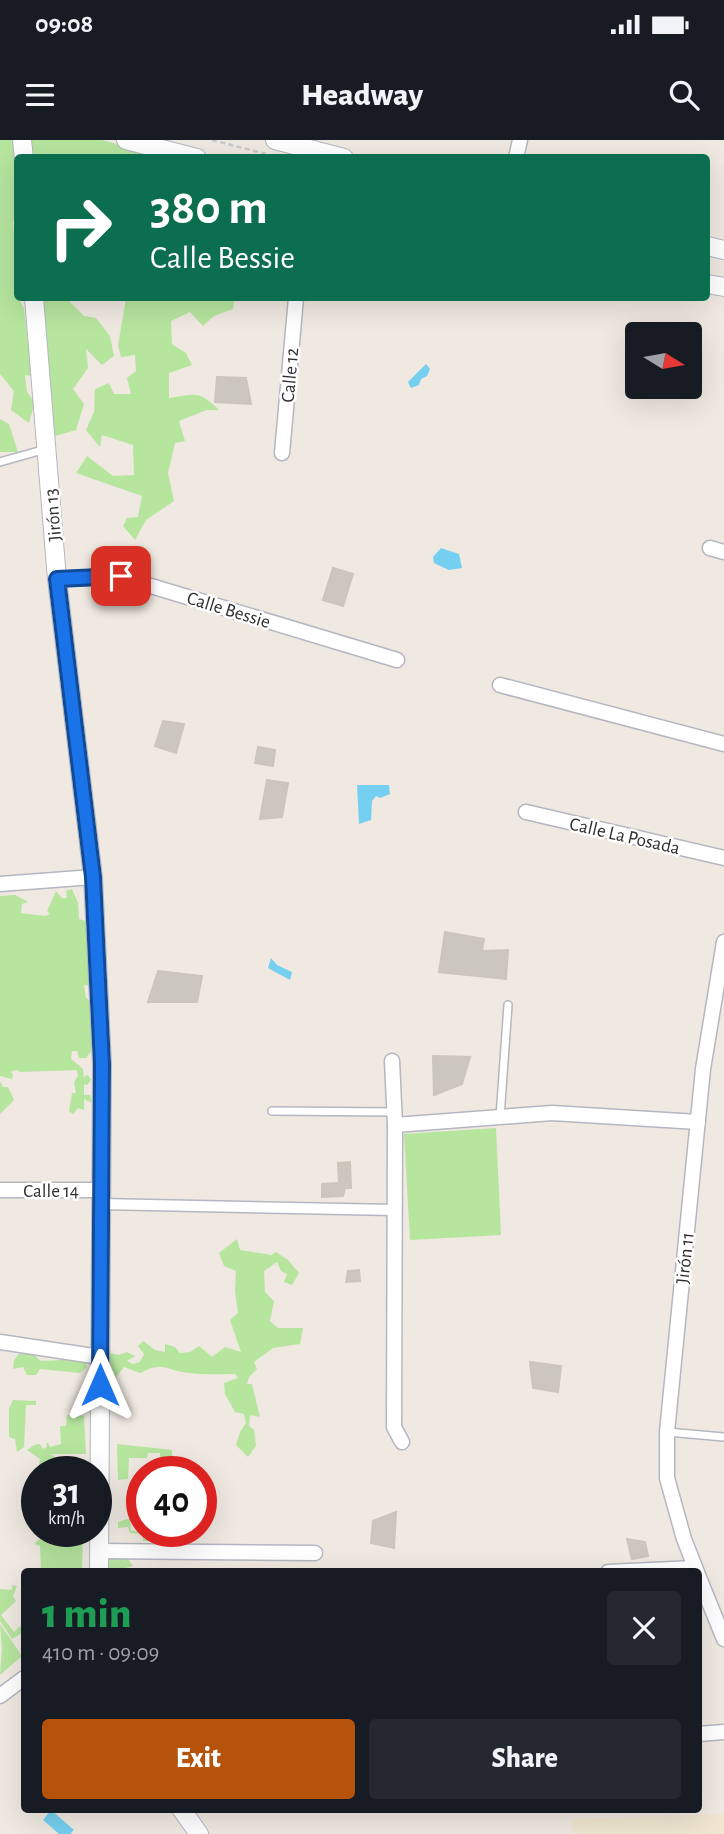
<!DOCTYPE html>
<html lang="en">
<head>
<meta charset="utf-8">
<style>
	:root { --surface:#171b24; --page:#242831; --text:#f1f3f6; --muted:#9ea1a6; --accent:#b45309 }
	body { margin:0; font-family:"Alegreya Sans",sans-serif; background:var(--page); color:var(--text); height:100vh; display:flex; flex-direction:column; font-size:26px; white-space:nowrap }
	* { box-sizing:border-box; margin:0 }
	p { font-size:23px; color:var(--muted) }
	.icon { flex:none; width:38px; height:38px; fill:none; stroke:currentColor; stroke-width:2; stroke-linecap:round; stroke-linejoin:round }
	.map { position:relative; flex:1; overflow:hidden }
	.side { position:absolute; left:21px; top:1428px; width:681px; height:245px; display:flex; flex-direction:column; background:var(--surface); border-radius:7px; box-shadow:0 7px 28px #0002 }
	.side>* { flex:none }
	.banner { position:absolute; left:14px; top:14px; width:696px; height:147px; border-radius:7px; box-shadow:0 7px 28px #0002; background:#0b6e4f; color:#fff; overflow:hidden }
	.needle { width:46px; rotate:101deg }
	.fabs { position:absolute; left:625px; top:182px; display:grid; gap:14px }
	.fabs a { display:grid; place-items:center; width:77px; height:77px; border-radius:7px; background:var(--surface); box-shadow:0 7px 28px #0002; font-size:35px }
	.speed { position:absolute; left:21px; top:1316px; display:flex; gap:14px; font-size:35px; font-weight:700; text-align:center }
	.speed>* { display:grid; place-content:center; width:91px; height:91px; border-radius:50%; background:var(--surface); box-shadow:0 7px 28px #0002; line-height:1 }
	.speed small { font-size:18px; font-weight:400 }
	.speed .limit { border:10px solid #d22; background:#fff; color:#111 }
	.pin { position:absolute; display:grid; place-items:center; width:60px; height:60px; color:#fff; margin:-30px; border-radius:14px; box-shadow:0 4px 10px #0006 }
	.me { position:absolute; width:77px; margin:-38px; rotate:0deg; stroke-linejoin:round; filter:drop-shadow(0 0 5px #0008) }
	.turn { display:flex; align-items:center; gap:24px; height:147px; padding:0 21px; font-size:32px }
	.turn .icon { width:91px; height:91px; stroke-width:2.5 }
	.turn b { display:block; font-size:49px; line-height:60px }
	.round { display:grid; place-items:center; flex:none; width:74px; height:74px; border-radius:7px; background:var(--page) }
	.headline { display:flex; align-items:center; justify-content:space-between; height:119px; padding:0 21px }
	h1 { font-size:42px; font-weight:800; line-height:52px; color:#1e9e55 }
	.cta { display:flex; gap:14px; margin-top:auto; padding:14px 21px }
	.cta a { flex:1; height:80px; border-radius:7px; background:var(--accent); color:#fff; font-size:28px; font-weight:800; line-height:80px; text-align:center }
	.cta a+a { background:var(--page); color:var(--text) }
	.status { display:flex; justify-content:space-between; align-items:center; height:49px; padding:0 35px; background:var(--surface); direction:ltr }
	.status svg { height:19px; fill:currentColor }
	header { display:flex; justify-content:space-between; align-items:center; height:91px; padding:0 21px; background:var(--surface); font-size:32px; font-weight:800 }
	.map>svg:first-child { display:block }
</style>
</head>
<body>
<div class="status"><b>09:08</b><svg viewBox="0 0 49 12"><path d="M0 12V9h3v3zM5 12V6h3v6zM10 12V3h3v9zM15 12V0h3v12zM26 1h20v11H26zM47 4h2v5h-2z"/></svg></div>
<header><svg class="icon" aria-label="menu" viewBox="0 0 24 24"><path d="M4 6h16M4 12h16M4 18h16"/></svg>Headway<svg class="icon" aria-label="search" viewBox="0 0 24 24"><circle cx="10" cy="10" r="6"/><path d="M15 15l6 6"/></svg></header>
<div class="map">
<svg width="724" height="1694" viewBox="0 0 724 1694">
	<rect width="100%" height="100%" fill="#efe9e1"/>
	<polygon fill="#f0e6d1" points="724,1674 724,1694 573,1694 571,1679"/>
	<g fill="#b6e59e">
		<polygon points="0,0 13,0 18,75 13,82 18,158 24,168 32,236 25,235 27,252 35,262 29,283 11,270 14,251 0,234"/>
		<polygon points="30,0 102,0 166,17 31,17"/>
		<polygon points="41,158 66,158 84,176 96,178 110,196 114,216 102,225 86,209 88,228 73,249 84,264 76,290 55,296"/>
		<path d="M126,158H234L233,169L214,176L203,186L190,172L171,181L172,204L186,213L192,225L169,233V258C196,255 197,249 219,270H207L179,281L185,301L175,303L168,333L174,361L146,380L135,400L123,386L127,378L138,377L142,356L76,333L87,316L113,336L134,335L133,305L102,295L100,307L86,290L94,272L95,249L109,243L114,254H131L127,238L136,231L135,215L121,217L118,205Z"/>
		<polygon points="0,279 9,284 18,312 0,312"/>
		<polygon points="72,749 78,763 79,779 85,781 91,803 94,842 89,846 84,845 86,858 93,863 97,890 92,895 91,912 86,918 79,918 77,911 72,911 71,919 83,929 84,938 86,935 89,936 91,940 87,945 84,944 84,955 90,955 92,963 84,959 84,970 78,968 73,974 69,971 72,953 76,953 74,942 78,936 77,930 20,932 16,930 10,932 13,934 12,939 0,936 0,756 15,755 28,762 22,764 21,773 45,776 50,774 47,771 56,751 62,758 67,758 66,751"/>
		<polygon points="0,941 3,947 8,947 14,960 0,974"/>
		<polygon points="496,988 501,1095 410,1100 404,994"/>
		<path d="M237,1099L240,1110L272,1115L276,1112L288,1120L299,1133L292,1145L284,1142L287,1134L281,1131L277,1122L264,1131L265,1152L274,1161L270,1181L278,1188H303L300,1204L273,1208L254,1222L257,1229L249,1237L247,1244H252L260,1277L250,1275L249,1286L254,1290L256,1306L248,1317L236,1305L240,1292L246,1283L244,1274L235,1272L225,1254L224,1243L238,1238L235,1234C220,1234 204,1235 189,1233C165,1231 166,1220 140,1233L124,1227L108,1248L110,1213L119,1215L127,1212L135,1216L127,1221L133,1224L140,1222L144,1214L138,1206L143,1201L155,1210L165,1212V1204L175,1207L180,1213L190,1212L199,1206L212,1217L225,1207L241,1212L230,1180L238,1173L235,1151L236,1131L224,1126L219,1113Z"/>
		<polygon points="19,1214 33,1214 41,1221 84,1219 87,1227 80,1233 40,1229 36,1235 27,1235 23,1227 13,1229 14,1220"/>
		<polygon points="13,1260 36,1261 36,1265 26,1265 24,1307 17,1312 15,1299 9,1297 9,1269"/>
		<polygon points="67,1275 84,1276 86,1314 50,1314 57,1318 59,1323 55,1332 38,1332 40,1319 27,1310 34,1305 40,1304 43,1309 47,1307 46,1304 48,1303 50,1307 61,1304 60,1286 66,1286"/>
		<polygon points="117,1304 172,1310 173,1332 171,1332 171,1325 160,1324 160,1313 148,1313 147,1318 129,1318 128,1339 118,1340"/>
		<polygon points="127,1379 130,1379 131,1391 147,1391 149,1395 160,1394 160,1391 165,1391 162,1392 161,1401 143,1401 143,1394 130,1393 128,1387 118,1388 118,1382"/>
		<polygon points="49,1391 54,1391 55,1397 78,1397 79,1391 83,1391 82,1431 36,1431 41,1430 40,1406 34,1404"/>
		<polygon points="125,1415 133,1426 125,1428 125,1431 109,1431 106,1423 110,1416"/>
		<polygon points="12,1445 17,1446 13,1456 16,1461 1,1475 14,1492 20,1486 22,1489 24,1487 24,1495 22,1493 12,1499 0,1481 0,1449 12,1450"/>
		<polygon points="0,1484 22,1516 0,1535 2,1509"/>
	</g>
	<g fill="#75cff0">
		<polygon points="426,224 430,229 427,236 421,239 419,245 411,248 408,242"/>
		<polygon points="441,408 459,414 462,428 449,430 434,423 433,417"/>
		<polygon points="357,645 389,645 390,654 380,658 376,656 372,661 371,680 359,684"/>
		<polygon points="271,818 277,825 292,832 290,840 268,828"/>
		<polygon points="51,1670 74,1690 70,1694 59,1694 43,1680"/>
	</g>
	<g fill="#cbc7bf" stroke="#cbc5ba" stroke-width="2">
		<polygon points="217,237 246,238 251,264 215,262"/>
		<polygon points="333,428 353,434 343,466 323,460"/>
		<polygon points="163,581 184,584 176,613 155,606"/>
		<polygon points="258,607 275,610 273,626 255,623"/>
		<polygon points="267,640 288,643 282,677 260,679"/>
		<polygon points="445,792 484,799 482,811 508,810 506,839 439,832"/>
		<polygon points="158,831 202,836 197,862 148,862"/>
		<polygon points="433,916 470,917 462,944 434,955"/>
		<polygon points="350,1022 351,1048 345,1048 343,1056 322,1057 322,1044 339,1043 338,1023"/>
		<polygon points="359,1130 360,1141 346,1142 348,1131"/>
		<polygon points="530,1222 561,1226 558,1252 533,1248"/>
		<polygon points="396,1372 394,1408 371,1403 373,1381"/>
		<polygon points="627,1399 645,1402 648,1416 632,1419"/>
	</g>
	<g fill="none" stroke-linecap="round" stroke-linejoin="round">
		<defs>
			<g id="service">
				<polyline points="0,322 46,309"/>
				<polyline points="272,971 394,972"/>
				<polyline points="500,977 508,865"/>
				<polyline points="667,1292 724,1297"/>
			</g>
			<polyline id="pedestrian" points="101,1064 394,1070"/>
			<g id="minor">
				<polyline points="516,18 520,0"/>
				<polyline points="282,313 296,158"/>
				<polyline points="710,408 724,412"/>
				<polyline points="57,439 121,437 397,520"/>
				<polyline points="500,545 724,604"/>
				<polyline points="526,672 724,718"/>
				<polyline points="0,744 93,737"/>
				<polyline points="392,921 395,985 394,1287 402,1302"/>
				<polyline points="395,985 552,973 698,982"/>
				<polyline points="0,1050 101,1050"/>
				<polyline points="0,1202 100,1217"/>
				<polyline points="99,1411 315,1413"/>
				<polyline points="608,1432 695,1428"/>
				<polyline points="697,1432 684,1399 667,1338 667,1292 703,929 724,802"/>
				<polyline points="698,1435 724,1499"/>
				<polyline points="0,1556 24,1538"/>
				<polyline points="698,1594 724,1592"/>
			</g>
			<g id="tertiary">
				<polyline points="22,0 24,18"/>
				<polyline points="126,0 197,18"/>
				<polyline points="275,0 344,18"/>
				<polyline points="707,106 724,110"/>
				<polyline points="707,144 724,147"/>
				<polyline points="34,158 57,439 93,737 102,924 99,1432"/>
				<polyline points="182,1670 199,1694"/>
			</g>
		</defs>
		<use href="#service" stroke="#b4b7c1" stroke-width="10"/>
		<use href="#pedestrian" stroke="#b4b7c1" stroke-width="13"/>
		<use href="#minor" stroke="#b4b7c1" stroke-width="17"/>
		<use href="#tertiary" stroke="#b4b7c1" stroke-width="20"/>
		<polyline stroke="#c9c9c9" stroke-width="2.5" stroke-dasharray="5 3.5" stroke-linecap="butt" points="212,0 266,14"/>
		<use href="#service" stroke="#fff" stroke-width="7"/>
		<use href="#pedestrian" stroke="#fff" stroke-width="10"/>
		<use href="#minor" stroke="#fff" stroke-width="14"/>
		<use href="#tertiary" stroke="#fff" stroke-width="18"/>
	</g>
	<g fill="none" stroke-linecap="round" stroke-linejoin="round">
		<defs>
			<polyline id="route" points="100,1245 102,924 93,737 57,439 121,436"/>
		</defs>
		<use href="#route" stroke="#114b97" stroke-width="18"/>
		<use href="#route" stroke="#1a73e8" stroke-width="12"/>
	</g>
	<g text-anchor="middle" stroke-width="5" stroke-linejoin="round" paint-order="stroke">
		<g font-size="19" fill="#2e2e2e" stroke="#fff">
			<text transform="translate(289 235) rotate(-85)" y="7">Calle 12</text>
			<text transform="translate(52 375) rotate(-95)" y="7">Jirón 13</text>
			<text transform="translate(229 469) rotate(17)" y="7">Calle Bessie</text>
			<text transform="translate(625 695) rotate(13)" y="7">Calle La Posada</text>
			<text x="51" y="1057">Calle 14</text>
			<text transform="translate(684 1118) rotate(-84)" y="7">Jirón 11</text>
		</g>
	</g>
</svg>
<div class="fabs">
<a><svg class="needle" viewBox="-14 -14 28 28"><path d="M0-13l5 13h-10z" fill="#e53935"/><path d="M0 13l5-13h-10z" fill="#9ea1a6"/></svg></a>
</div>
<div class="speed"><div>31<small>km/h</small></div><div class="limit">40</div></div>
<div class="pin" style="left:121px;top:436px;background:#d93025"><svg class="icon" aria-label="arrive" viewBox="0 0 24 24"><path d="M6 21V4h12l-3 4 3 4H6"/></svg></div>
<svg class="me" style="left:100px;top:1245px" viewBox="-20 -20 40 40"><path d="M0-17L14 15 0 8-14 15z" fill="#1a73e8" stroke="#fff" stroke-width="4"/></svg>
<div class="banner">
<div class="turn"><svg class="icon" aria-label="right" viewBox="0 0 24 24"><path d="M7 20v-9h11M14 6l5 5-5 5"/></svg><div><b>380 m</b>Calle Bessie</div></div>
</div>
<section class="side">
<div class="headline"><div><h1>1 min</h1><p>410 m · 09:09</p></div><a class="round"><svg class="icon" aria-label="close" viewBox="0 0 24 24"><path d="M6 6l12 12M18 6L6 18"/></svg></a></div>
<div class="cta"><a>Exit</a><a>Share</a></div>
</section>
</div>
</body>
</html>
